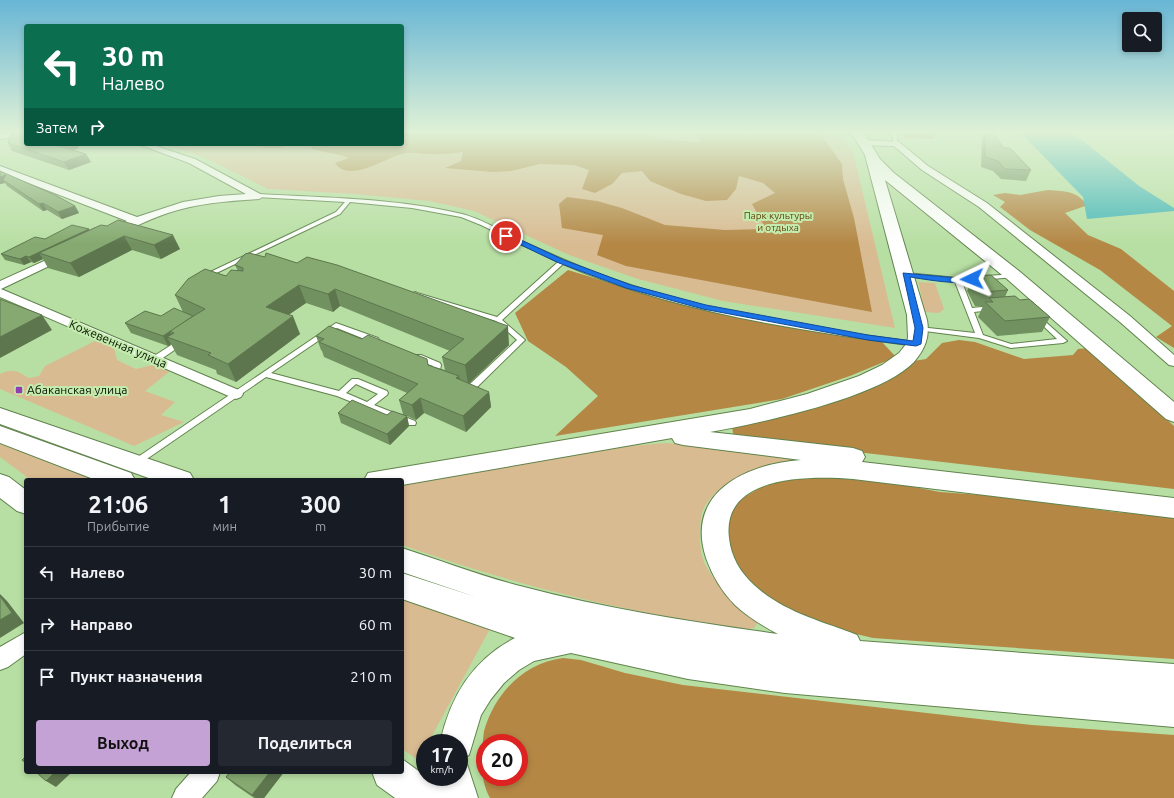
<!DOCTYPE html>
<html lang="ru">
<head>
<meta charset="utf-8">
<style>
	:root { --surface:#171b24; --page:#242831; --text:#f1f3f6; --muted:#9ea1a6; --line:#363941; --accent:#c5a2d6 }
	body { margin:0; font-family:Ubuntu,sans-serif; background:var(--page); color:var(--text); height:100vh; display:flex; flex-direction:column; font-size:15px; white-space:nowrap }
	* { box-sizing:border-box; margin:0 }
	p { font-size:13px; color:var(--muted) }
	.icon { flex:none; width:22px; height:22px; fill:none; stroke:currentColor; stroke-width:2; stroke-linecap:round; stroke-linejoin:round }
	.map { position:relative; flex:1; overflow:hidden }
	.panel { position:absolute; left:24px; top:478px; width:380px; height:296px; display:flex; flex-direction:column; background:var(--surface); border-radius:4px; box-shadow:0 2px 6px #0003 }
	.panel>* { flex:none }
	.top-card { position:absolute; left:24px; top:24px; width:380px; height:122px; border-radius:4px; box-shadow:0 2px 6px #0003; background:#0b6e4f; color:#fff; overflow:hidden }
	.controls { position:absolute; left:1122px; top:12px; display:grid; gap:8px }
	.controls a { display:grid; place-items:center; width:40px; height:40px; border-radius:4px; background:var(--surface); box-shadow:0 2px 6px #0003; font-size:20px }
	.speed { position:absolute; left:416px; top:734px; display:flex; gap:8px; font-size:20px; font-weight:700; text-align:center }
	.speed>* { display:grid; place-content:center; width:52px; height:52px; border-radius:50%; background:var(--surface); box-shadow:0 2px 6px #0003; line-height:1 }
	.speed small { font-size:10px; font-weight:400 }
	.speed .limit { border:6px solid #d22; background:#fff; color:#111 }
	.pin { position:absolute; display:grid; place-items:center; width:34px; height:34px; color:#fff; margin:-17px; border:2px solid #fff; border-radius:50%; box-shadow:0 1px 4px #0007 }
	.me { position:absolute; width:44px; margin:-22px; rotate:268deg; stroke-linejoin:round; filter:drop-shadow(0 0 3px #0008) }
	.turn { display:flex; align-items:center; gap:14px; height:84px; padding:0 12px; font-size:18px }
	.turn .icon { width:52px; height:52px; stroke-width:2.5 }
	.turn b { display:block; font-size:28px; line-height:34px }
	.then { display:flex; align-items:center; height:38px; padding:0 12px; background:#0003; gap:8px; font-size:15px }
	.eta { display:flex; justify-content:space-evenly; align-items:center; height:68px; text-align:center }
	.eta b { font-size:24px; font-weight:700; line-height:28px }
	.cta { display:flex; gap:8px; margin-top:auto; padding:8px 12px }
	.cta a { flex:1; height:46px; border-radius:4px; background:var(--accent); color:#111; font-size:16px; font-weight:700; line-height:46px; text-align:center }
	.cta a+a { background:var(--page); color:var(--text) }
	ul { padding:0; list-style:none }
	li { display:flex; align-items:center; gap:12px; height:52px; padding:0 12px; border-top:1px solid var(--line) }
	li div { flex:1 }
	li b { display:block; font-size:15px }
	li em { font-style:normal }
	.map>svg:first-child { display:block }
</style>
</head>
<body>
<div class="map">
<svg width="1174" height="798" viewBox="0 0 1174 798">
	<rect width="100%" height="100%" fill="#b8dfa3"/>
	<g fill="#d9bb92">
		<polygon points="402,132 840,132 853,152 895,328 723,301 638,279 569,255 474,211 429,201 355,194 268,189 206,158 163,144 402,144"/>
		<polygon points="917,282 935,283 944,309 939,313 924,312 919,284"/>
		<path d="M99,339L113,344L117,360L136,369L157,364L169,372L145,391L175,402L161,415L184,422L134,446L0,389V374C14,368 17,371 29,378L39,376L45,366Z"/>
		<path d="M666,443L821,457C799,462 774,465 752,471C734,477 711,492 703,510C700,518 700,528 700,537C700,546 701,556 705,564C717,588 739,605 758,622L754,628L748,629C629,614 514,585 402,545V483L631,446Z"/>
		<polygon points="0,444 57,462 101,480 31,480 0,457"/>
		<polygon points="402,595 491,627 428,743 425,743 425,748 418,760 402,749"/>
	</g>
	<g fill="#b48745" fill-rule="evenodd">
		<path d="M402,132H642L661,139L699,142L701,140L693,132H739L743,135L766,132H819L842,164L843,179L854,218L872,312L626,266L597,255L603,235L562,228L559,204L567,197L597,201L622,208L665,225L725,230L766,229L752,204L775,193L763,183L739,176L736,189L727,200L706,201L681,194L650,181L642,171L622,173L612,184L595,193L582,189L589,170L574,165L540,164L511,171L493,172L445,168L461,161L463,152C454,153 446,154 438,154C428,155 417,152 407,153C388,155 350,185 335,163L349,158C336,153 323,153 311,148L312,144H402Z"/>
		<polygon points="902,132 936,132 934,139 905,138"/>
		<path d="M254,144H294C280,149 269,149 255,146Z"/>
		<path d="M1048,190C1068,192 1074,190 1088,205L1065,213L1088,235L1121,249L1174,291V348L1156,337L1172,326L1100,270L1030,230L1000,207L1005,202L993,195L1005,193L1020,195Z"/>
		<polygon points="568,270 668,301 711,312 882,342 896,357 850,376 782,399 555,436 598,396 566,367 528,341 515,313"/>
		<polygon points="959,340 975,342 1024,359 1073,355 1078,349 1088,348 1174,426 1174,489 736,438 733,433 732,426 907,362 926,359 942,343"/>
		<polygon points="817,476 904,485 940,492 995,496 1115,512 1174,517 1174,659 873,638 818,625 758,592 731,559 725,533 728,513 741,499 760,488 783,480"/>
		<path d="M563,658L581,660L625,673L683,685L1032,725L1174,735V798H490C482,784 481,766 482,750C483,744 483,737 484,731C495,693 524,663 563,658ZM485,743H519V777H485Z"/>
	</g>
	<polygon fill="#48b8b8" points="1020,132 1072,132 1139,186 1174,208 1174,211 1087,219 1083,197"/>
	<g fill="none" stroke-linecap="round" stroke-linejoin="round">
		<defs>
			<g id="lane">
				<polygon points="892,132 896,132 898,145 894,144"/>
				<path d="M259,194C327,198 396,198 462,214C481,219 498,229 515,238C548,253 581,268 616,280C712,314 815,329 916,342L920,344L916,346C796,330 674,312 563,264L502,320L525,340L473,391C469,392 464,391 462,387L463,385H469L517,340L496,321L413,295L412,294L415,292L417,293L497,317L558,262L481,225L461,217L412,208L350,202L340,214L208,277H204V275L336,212L345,202L257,197L256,196Z"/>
				<polygon points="906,273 958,278 1015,274 1015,276 1013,277 962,282 972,308 992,306 995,308 992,310 974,312 983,335 1011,344 1057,339 1036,319 1035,318 1036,317 1040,317 1067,341 1063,343 1011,348 979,338 917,330 915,329 919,327 975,333 955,282 904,276 904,274"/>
				<path d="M336,323L378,338L379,340L378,342H372L337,328L271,373L339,391L352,379H358L387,391L388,393L387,395L374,405L415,421L416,423L415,425H409L337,396L266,377L138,465H132L131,463L132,461ZM356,384L378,394L367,402L346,393Z"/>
				<polygon points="179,340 185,340 186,342 157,362 151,362 150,360 151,358"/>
				<polygon points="415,355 421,355 440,363 441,365 439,375 442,377 441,379 438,379 432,378 431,376 433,366 415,359 414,357"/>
			</g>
			<g id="street">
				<polygon points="13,132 26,132 26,135 0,139 0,135"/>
				<polygon points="864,140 899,142 928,166 987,203 1130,316 1174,355 1174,366 1169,365 1120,322 979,207 922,170 894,146 861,145 860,143"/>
				<path d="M138,144H150L195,159L264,196L259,199C228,201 198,203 168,213C149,219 130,230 111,235L106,232L107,230L127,221L0,172V166L137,217L183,202L219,196L246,194L189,163Z"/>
				<polygon points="64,252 70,255 68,257 1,289 241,391 243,394 241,397 236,399 231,397 0,297 0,281"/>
				<polygon points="26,632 26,654 8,667 0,670 0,647"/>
				<polygon points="191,772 220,772 217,781 202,798 172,798 176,789"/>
			</g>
			<g id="primary">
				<path d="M851,132H863L880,159L894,173L1019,271L1174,402V422L1166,419L1007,279L885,180L927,320C930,337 925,349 914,362C879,398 760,423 710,432L853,448L862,451L865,457L862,462L1174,498V518L853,479C811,476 721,474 729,538C731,557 740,572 754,585C783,612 821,621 857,635L860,641L1174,664V727L785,693L688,679L571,653L534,661L519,670L504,683L491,699L481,715L469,755L459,760V743H440C450,697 472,660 515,638L402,599V573L476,597L402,572V548C442,561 483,577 524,587C607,609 692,622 778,634C763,626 748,617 735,605C722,592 712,575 706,558C685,493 745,464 801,460L683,445L675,443L672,438L402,485V480H364L368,473L750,409L807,394L859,376L882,365L899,353L907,343L908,337L907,315L865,155Z"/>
				<polygon points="0,408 190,473 194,480 154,480 0,424"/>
				<polygon points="0,426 131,473 135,480 96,480 0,443"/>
				<polygon points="0,474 9,477 26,490 26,514 17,511 0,498"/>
				<polygon points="402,759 438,785 436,777 459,777 459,761 467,764 478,798 395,798 377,785 372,772 402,772"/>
			</g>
		</defs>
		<use href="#lane" stroke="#60834c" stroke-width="2"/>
		<use href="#street" stroke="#60834c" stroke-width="2"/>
		<use href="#primary" stroke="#60834c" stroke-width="2"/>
		<use href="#lane" fill="#fff" fill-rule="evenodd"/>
		<use href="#street" fill="#fff" fill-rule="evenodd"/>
		<use href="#primary" fill="#fff" fill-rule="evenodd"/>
	</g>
	<g fill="#729160">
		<polygon points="982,132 992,132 1004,148 1031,170 1026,181 1001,179 993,171 981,167"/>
		<polygon points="8,143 79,148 73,150 86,154 91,162 69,170 12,151"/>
		<polygon points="0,171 75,206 79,213 62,219 47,210 43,211 7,186 5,183 0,184"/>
		<polygon points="101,225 180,249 161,259 132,250 79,277 48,268 43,259 34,263 31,262 24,265 5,260 1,254 45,239 89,230"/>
		<polygon points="245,254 509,345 469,384 489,392 491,407 466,432 424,413 416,420 407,416 409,426 390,445 341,423 338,413 387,415 403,414 399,400 407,393 324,357 322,351 321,350 316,336 428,365 445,370 442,357 450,351 340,306 333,312 306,303 289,314 300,334 236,382 217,374 216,370 177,355 171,344 168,346 131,333 125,323 183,312 175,295 238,271 235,265"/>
		<polygon points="974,276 1008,290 1005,297 1020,300 1050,317 1042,332 997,336 978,317 983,306 975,306 967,291"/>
		<polygon points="230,772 284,772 264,798 254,798 235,785 226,777"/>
	</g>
	<g fill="#5d764e">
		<polygon points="62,144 77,144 79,148 62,154 57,146"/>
		<polygon points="86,154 91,162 69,170 64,162"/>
		<polygon points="6,175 3,180 5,183 0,184 0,177"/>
		<polygon points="43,203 47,210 43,211 39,204"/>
		<polygon points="75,206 79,213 62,219 58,212"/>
		<polygon points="89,229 92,235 39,253 43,259 34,263 29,257"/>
		<polygon points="173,235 180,249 161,259 154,245"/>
		<polygon points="124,236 132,250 79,277 70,263"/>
		<polygon points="26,256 31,262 24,265 20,259"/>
		<polygon points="299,285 306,303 274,325 266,307"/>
		<polygon points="335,289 340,306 333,312 328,294"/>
		<polygon points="42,315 52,330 0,358 0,337"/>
		<polygon points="293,316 300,334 236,382 228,364"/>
		<polygon points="508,326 509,345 468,384 465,365"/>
		<polygon points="170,332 174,339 167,337 171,344 168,346 163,336"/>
		<polygon points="459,376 462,391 456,378"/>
		<polygon points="489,392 491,407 466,432 463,416"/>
		<polygon points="420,398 424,413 416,420 412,405"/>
		<polygon points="407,416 409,426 390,445 387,434"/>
		<polygon points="0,594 7,601 24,623 0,638"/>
		<polygon points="55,772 72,772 56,787 46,781"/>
		<polygon points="270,772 284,772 264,798 256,798 252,795"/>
	</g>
	<g fill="#85a970" stroke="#5d764e">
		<polygon points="11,132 26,132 26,144 62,144 57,146 86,154 64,162 8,143"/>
		<polygon points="985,132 992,132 1004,148 1010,148 1031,170 1005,169 998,161 985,157"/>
		<polygon points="0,171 55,195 75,206 58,212 43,203 39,204 3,180 6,175 0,177"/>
		<polygon points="118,220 173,235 154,245 124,236 70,263 39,253 101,225 107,226"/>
		<polygon points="72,225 89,229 29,257 26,256 20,259 1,254 35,237 45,239"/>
		<polygon points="249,253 265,257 266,253 297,263 307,257 337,265 508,326 465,365 442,357 464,339 335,289 328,294 299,285 266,307 293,316 228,364 208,355 211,353 167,337 174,333 169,331 205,309 175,295 188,279 205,269 226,276 231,270 243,271 243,268 235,265 245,254"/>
		<polygon points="991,275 1008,290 982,292 974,276"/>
		<polygon points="1015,296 1020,300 1029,299 1050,317 1005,321 985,302 993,302 989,298"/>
		<polygon points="0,299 42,315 0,337"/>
		<polygon points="174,308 193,316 163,336 125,323 145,311 161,316"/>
		<polygon points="329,326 362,339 368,335 427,359 428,365 459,376 456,378 489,392 463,416 420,398 412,405 399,400 418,384 319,342 324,339 316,336"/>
		<polygon points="352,400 387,415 392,411 407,416 387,434 338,413"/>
		<polygon points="0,596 12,613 0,620"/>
		<polygon points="26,756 26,763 22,760"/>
		<polygon points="36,772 55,772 46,781"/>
		<polygon points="230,772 270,772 252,795 226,777"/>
	</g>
	<linearGradient id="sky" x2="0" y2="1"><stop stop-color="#68b6d5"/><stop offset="0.54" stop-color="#dff1d6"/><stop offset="1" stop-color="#dff1d6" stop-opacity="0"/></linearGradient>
	<rect width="1174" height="244" fill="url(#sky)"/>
	<path fill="#1a73e8" stroke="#114b97" d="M504,234H508L564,260L631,285L706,305L868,335L913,341L915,328L903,273L958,278L972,277L975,279C965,287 924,279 910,277L923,328L921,344L916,346L868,340L703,309L626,288L559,263L504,237Z"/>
	<rect fill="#8f3faf" stroke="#c5ecaf" stroke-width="1.5" x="15" y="386" width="8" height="8" rx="2"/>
	<g text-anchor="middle" stroke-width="4" stroke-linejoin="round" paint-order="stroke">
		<g font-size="10" fill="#5f3f09" stroke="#c5ecaf">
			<text x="778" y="219">Парк культуры<tspan x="778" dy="12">и отдыха</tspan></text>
		</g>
		<g font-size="12" fill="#061301" stroke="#c5ecaf">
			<text transform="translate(118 344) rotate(23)" y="4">Кожевенная улица</text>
		</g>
		<g font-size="12" fill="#061301" stroke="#c5ecaf" text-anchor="start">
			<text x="27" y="394">Абаканская улица</text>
		</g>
	</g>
</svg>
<div class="controls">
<a><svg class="icon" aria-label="search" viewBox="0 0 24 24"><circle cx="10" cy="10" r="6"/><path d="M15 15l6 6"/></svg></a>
</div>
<div class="speed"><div>17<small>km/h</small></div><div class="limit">20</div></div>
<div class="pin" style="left:506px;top:236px;background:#d93025"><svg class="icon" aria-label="arrive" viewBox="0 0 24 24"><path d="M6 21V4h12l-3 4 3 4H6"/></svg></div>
<svg class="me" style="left:972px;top:279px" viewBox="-20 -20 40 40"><path d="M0-17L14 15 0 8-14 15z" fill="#1a73e8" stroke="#fff" stroke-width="4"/></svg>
<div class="top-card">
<div class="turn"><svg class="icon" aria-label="left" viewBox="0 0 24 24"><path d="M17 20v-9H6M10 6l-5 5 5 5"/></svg><div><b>30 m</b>Налево</div></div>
<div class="then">Затем<svg class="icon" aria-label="right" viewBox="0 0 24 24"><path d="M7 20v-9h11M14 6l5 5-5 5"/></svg></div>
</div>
<section class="panel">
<div class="eta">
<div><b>21:06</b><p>Прибытие</p></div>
<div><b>1</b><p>мин</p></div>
<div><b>300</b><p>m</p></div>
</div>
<ul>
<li><svg class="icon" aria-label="left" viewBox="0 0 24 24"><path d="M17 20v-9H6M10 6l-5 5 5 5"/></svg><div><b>Налево</b></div><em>30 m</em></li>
<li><svg class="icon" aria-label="right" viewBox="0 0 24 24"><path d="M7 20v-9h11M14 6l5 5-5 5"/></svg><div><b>Направо</b></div><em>60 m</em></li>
<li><svg class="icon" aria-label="arrive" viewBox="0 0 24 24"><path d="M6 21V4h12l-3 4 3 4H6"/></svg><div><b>Пункт назначения</b></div><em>210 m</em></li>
</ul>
<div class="cta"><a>Выход</a><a>Поделиться</a></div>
</section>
</div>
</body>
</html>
